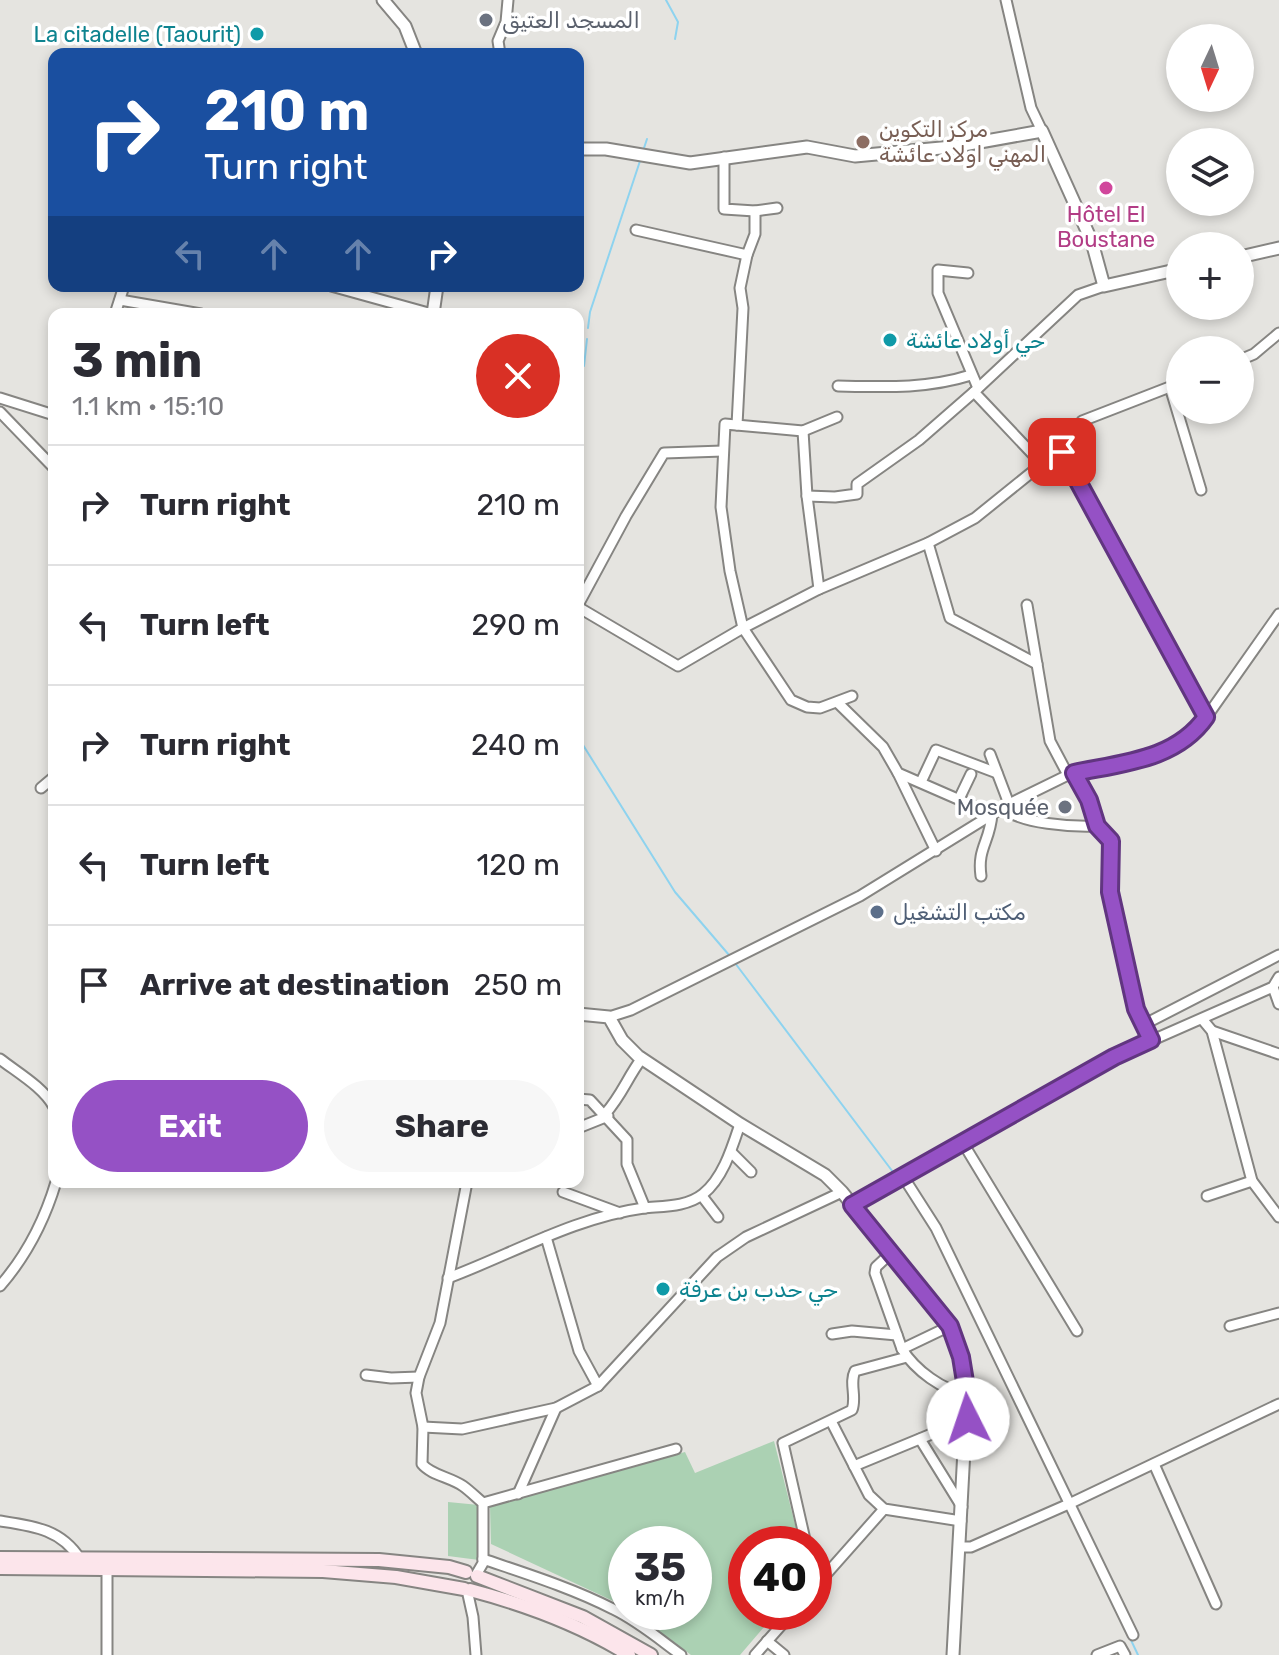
<!DOCTYPE html>
<html lang="en">
<head>
<meta charset="utf-8">
<style>
	:root { --surface:#fff; --page:#f7f7f7; --text:#2b2b33; --muted:#7c7c81; --line:#e1e1e2; --accent:#9551c5 }
	body { margin:0; font-family:Rubik,Vazirmatn,sans-serif; background:var(--page); color:var(--text); height:100vh; display:flex; flex-direction:column; font-size:30px; white-space:nowrap }
	* { box-sizing:border-box; margin:0 }
	p { font-size:26px; color:var(--muted) }
	.icon { flex:none; width:44px; height:44px; fill:none; stroke:currentColor; stroke-width:2; stroke-linecap:round; stroke-linejoin:round }
	.map { position:relative; flex:1; overflow:hidden }
	.drawer { position:absolute; left:48px; top:308px; width:536px; height:880px; display:flex; flex-direction:column; background:var(--surface); border-radius:16px; box-shadow:0 4px 12px #0003 }
	.drawer>* { flex:none }
	.banner { position:absolute; left:48px; top:48px; width:536px; height:244px; border-radius:16px; box-shadow:0 4px 12px #0003; background:#1a4fa0; color:#fff; overflow:hidden }
	.needle { width:52px; rotate:184deg }
	.fabs { position:absolute; left:1166px; top:24px; display:grid; gap:16px }
	.fabs a { display:grid; place-items:center; width:88px; height:88px; border-radius:50%; background:var(--surface); box-shadow:0 4px 12px #0003; font-size:40px }
	.speed { position:absolute; left:608px; top:1526px; display:flex; gap:16px; font-size:40px; font-weight:700; text-align:center }
	.speed>* { display:grid; place-content:center; width:104px; height:104px; border-radius:50%; background:var(--surface); box-shadow:0 4px 12px #0003; line-height:1 }
	.speed small { font-size:20px; font-weight:400 }
	.speed .limit { border:12px solid #d22; background:#fff; color:#111 }
	.pin { position:absolute; display:grid; place-items:center; width:68px; height:68px; color:#fff; margin:-34px; border-radius:16px; box-shadow:0 4px 12px #0006 }
	.me { position:absolute; width:88px; margin:-44px; rotate:356deg; stroke-linejoin:round; filter:drop-shadow(0 0 6px #0008) }
	.turn { display:flex; align-items:center; gap:28px; height:168px; padding:0 24px; font-size:36px }
	.turn .icon { width:104px; height:104px; stroke-width:2.5 }
	.turn b { display:block; font-size:56px; line-height:68px }
	.lanes { display:flex; align-items:center; height:76px; padding:0 24px; background:#0003; justify-content:center; gap:40px; direction:ltr }
	.lanes .off { opacity:.35 }
	.round { display:grid; place-items:center; flex:none; width:84px; height:84px; border-radius:42px; background:var(--page) }
	.head { display:flex; align-items:center; justify-content:space-between; height:136px; padding:0 24px }
	h1 { font-size:48px; font-weight:700; line-height:60px }
	.button { display:flex; gap:16px; margin-top:auto; padding:16px 24px }
	.button a { flex:1; height:92px; border-radius:48px; background:var(--accent); color:#fff; font-size:32px; font-weight:700; line-height:92px; text-align:center }
	.button a+a { background:var(--page); color:var(--text) }
	ul { padding:0; list-style:none }
	li { display:flex; align-items:center; gap:24px; height:120px; padding:0 24px; border-top:2px solid var(--line) }
	li div { flex:1 }
	li b { display:block; font-size:30px }
	li em { font-style:normal }
	.map>svg:first-child { display:block }
</style>
</head>
<body>
<div class="map">
<svg width="1279" height="1655" viewBox="0 0 1279 1655">
	<rect width="100%" height="100%" fill="#e5e4e0"/>
	<g fill="#abd1b3">
		<polygon points="774,1441 800,1544 746,1544 746,1612 777,1612 740,1655 691,1655 634,1612 694,1612 694,1544 626,1544 626,1607 491,1544 490,1506 685,1452 695,1473"/>
		<polygon points="448,1502 479,1505 479,1560 448,1556"/>
	</g>
	<g fill="none" stroke-linecap="round" stroke-linejoin="round">
		<g stroke="#8ed3ef" stroke-width="2">
			<polyline points="666,0 678,22 675,39"/>
			<polyline points="643,151 647,139"/>
			<polyline points="588,328 590,312 640,161"/>
			<polyline points="584,366 587,339"/>
			<polyline points="578,413 580,400"/>
			<polyline points="578,737 675,892 729,955"/>
			<polyline points="735,963 896,1176"/>
			<polyline points="901,1183 916,1206"/>
			<polyline points="1130,1638 1138,1655"/>
		</g>
		<defs>
			<g id="minor">
				<polyline points="1006,0 1031,108 1042,131"/>
				<polyline points="500,54 498,41 506,22 508,0"/>
				<polyline points="724,157 724,209 755,211 777,208"/>
				<polyline points="636,230 747,255"/>
				<polyline points="968,273 938,270 938,293 978,388"/>
				<polyline points="331,286 432,314"/>
				<polyline points="120,300 201,314"/>
				<polyline points="115,314 124,286"/>
				<polyline points="1240,360 1254,354 1279,333"/>
				<path d="M838,386C884,387 927,389 971,375"/>
				<polyline points="1170,387 1201,490"/>
				<polyline points="974,392 1042,464"/>
				<polyline points="0,398 54,415"/>
				<polyline points="0,412 54,468"/>
				<polyline points="837,417 803,431 725,424 721,507 730,571 743,628 791,700 807,707 820,708 852,696"/>
				<polyline points="737,425 743,308 740,288 747,255 755,234 755,211"/>
				<polyline points="803,431 807,496 819,589"/>
				<polyline points="1062,452 1206,717"/>
				<polyline points="807,496 835,497 857,494 857,484 919,440 974,392 1078,295 1104,286"/>
				<polyline points="928,543 950,618 1037,664"/>
				<polyline points="578,605 626,516 664,453 723,451"/>
				<polyline points="1027,605 1050,741 1068,775"/>
				<polyline points="578,607 678,666 743,628 819,589 928,543 975,518 1042,464 1087,440 1082,421 1180,383"/>
				<path d="M838,703L883,747L898,773L992,814C990,842 977,848 981,876"/>
				<polyline points="990,754 1009,804"/>
				<polyline points="898,773 936,851"/>
				<polyline points="1074,773 1089,800 1097,826 1111,841 1110,892 1136,1009 1151,1040"/>
				<polyline points="921,782 936,750 997,773"/>
				<polyline points="41,788 54,777"/>
				<polyline points="959,799 971,774"/>
				<path d="M1002,808C1023,824 1071,827 1097,826"/>
				<polyline points="1273,987 1279,1004"/>
				<polyline points="609,1017 631,1010 860,896 1009,804 1068,775 1161,753 1183,743 1198,729 1279,614"/>
				<polyline points="1202,1019 1212,1031 1252,1181 1279,1217"/>
				<polyline points="1143,1025 1279,955"/>
				<polyline points="1212,1031 1279,1054"/>
				<path d="M0,1059C18,1073 43,1087 54,1107"/>
				<polyline points="578,1099 590,1100 627,1140 627,1164 645,1208"/>
				<path d="M605,1114C622,1095 627,1078 642,1058"/>
				<polyline points="578,1128 608,1116"/>
				<polyline points="963,1143 1077,1331"/>
				<polyline points="731,1152 751,1172"/>
				<polyline points="904,1178 936,1228 1133,1635"/>
				<path d="M467,1182L440,1323L419,1377L416,1393L423,1427L422,1464C431,1475 450,1477 463,1486C470,1491 477,1498 483,1503V1563L476,1575"/>
				<polyline points="563,1192 620,1213"/>
				<polyline points="702,1196 718,1217"/>
				<polyline points="1207,1196 1252,1181"/>
				<polyline points="852,1205 1114,1057 1273,987 1279,977"/>
				<polyline points="546,1237 579,1351 598,1386"/>
				<path d="M890,1254L876,1267L875,1273L902,1349C915,1370 943,1391 967,1394"/>
				<path d="M448,1278C512,1254 576,1217 644,1208C663,1206 687,1207 703,1194C723,1178 732,1148 740,1124"/>
				<path d="M0,1286C27,1255 44,1222 56,1182"/>
				<polyline points="1230,1326 1279,1313"/>
				<polyline points="832,1334 852,1331 897,1335"/>
				<polyline points="902,1349 950,1326"/>
				<polyline points="366,1375 391,1378 419,1377"/>
				<polyline points="831,1421 869,1495 884,1509 961,1521"/>
				<polyline points="423,1427 462,1429 556,1408 598,1386 717,1257 746,1237 842,1192"/>
				<polyline points="920,1439 962,1507"/>
				<polyline points="1154,1464 1216,1604"/>
				<polyline points="854,1466 968,1419"/>
				<polyline points="518,1494 556,1408"/>
				<polyline points="483,1503 676,1449"/>
				<path d="M0,1521C33,1526 61,1529 80,1559"/>
				<path d="M806,1544L783,1443L852,1410C857,1397 849,1383 855,1371L907,1357"/>
				<polyline points="959,1547 971,1547 1071,1503 1279,1404"/>
				<path d="M483,1559C527,1574 572,1588 613,1609C638,1621 659,1639 681,1655"/>
				<polyline points="107,1569 107,1655"/>
				<polyline points="814,1588 884,1509"/>
				<polyline points="467,1590 473,1617 476,1655"/>
				<polyline points="767,1641 784,1655"/>
				<polyline points="755,1655 793,1612"/>
				<polyline points="1097,1655 1120,1646 1125,1655"/>
			</g>
			<g id="tertiary">
				<polyline points="383,0 405,26 416,54"/>
				<polyline points="578,149 606,149 690,163 807,147 855,156 952,147 1042,131 1092,242 1104,286 1180,269"/>
				<polyline points="1240,257 1279,248"/>
				<polyline points="433,314 437,286"/>
				<polyline points="578,1014 609,1017 622,1040 638,1056 740,1124 825,1175 842,1192 950,1326 961,1357 967,1394 953,1655"/>
			</g>
			<g id="secondary">
				<polyline points="0,1558 379,1560 449,1567 466,1572"/>
				<polyline points="0,1568 323,1571 396,1577 464,1589"/>
				<polyline points="477,1576 583,1617 651,1655"/>
				<path d="M470,1590C527,1605 579,1624 629,1655"/>
			</g>
		</defs>
		<use href="#minor" stroke="#868582" stroke-width="13"/>
		<use href="#tertiary" stroke="#868582" stroke-width="15"/>
		<use href="#secondary" stroke="#868582" stroke-width="16"/>
		<use href="#minor" stroke="#fff" stroke-width="9"/>
		<use href="#tertiary" stroke="#fff" stroke-width="11"/>
		<use href="#secondary" stroke="#fce5eb" stroke-width="12"/>
	</g>
	<g fill="none" stroke-linecap="round" stroke-linejoin="round">
		<defs>
			<path id="route" d="M968,1419L967,1394L961,1357L950,1326L852,1205L1114,1057L1151,1040L1136,1009L1110,892L1111,841L1097,826L1089,800L1074,773C1122,763 1176,760 1206,717L1062,452"/>
		</defs>
		<use href="#route" stroke="#613580" stroke-width="20"/>
		<use href="#route" stroke="#9551c5" stroke-width="14"/>
	</g>
	<g fill="#6b7280" stroke="#fff" stroke-width="3">
		<circle cx="486" cy="20" r="8"/>
		<circle cx="1065" cy="807" r="8"/>
	</g>
	<g fill="#0f9aa8" stroke="#fff" stroke-width="3">
		<circle cx="257" cy="34" r="8"/>
		<circle cx="890" cy="340" r="8"/>
		<circle cx="663" cy="1289" r="8"/>
	</g>
	<circle fill="#8d6e63" stroke="#fff" stroke-width="3" cx="863" cy="142" r="8"/>
	<circle fill="#d1479c" stroke="#fff" stroke-width="3" cx="1106" cy="188" r="8"/>
	<circle fill="#5c6f8a" stroke="#fff" stroke-width="3" cx="877" cy="912" r="8"/>
	<g text-anchor="middle" stroke-width="7" stroke-linejoin="round" paint-order="stroke">
		<g font-size="22" fill="#5b616d" stroke="#fff" text-anchor="start">
			<text x="502" y="28">المسجد العتيق</text>
			<text x="1049" y="815" text-anchor="end">Mosquée</text>
		</g>
		<g font-size="22" fill="#0d838f" stroke="#fff" text-anchor="start">
			<text x="241" y="42" text-anchor="end">La citadelle (Taourit)</text>
			<text x="906" y="348">حي أولاد عائشة</text>
			<text x="679" y="1297">حي حدب بن عرفة</text>
		</g>
		<g font-size="22" fill="#785e54" stroke="#fff" text-anchor="start">
			<text x="879" y="137">مركز التكوين<tspan x="879" dy="25">المهني اولاد عائشة</tspan></text>
		</g>
		<g font-size="22" fill="#b23c85" stroke="#fff">
			<text x="1106" y="222">Hôtel El<tspan x="1106" dy="25">Boustane</tspan></text>
		</g>
		<g font-size="22" fill="#4e5e75" stroke="#fff" text-anchor="start">
			<text x="893" y="920">مكتب التشغيل</text>
		</g>
	</g>
</svg>
<div class="fabs">
<a><svg class="needle" viewBox="-14 -14 28 28"><path d="M0-13l5 13h-10z" fill="#e53935"/><path d="M0 13l5-13h-10z" fill="#7c7c81"/></svg></a>
<a><svg class="icon" aria-label="layers" viewBox="0 0 24 24"><path d="M12 4l9 5-9 5-9-5zM3 14l9 5 9-5"/></svg></a>
<a>+</a>
<a>−</a>
</div>
<div class="speed"><div>35<small>km/h</small></div><div class="limit">40</div></div>
<div class="pin" style="left:1062px;top:452px;background:#d93025"><svg class="icon" aria-label="arrive" viewBox="0 0 24 24"><path d="M6 21V4h12l-3 4 3 4H6"/></svg></div>
<svg class="me" style="left:968px;top:1419px" viewBox="-20 -20 40 40"><circle r="19" fill="#fff"/><path d="M0-13L10 11 0 6-10 11z" fill="#9551c5"/></svg>
<div class="banner">
<div class="turn"><svg class="icon" aria-label="right" viewBox="0 0 24 24"><path d="M7 20v-9h11M14 6l5 5-5 5"/></svg><div><b>210 m</b>Turn right</div></div>
<div class="lanes"><svg class="icon off" aria-label="left" viewBox="0 0 24 24"><path d="M17 20v-9H6M10 6l-5 5 5 5"/></svg><svg class="icon off" aria-label="ahead" viewBox="0 0 24 24"><path d="M12 20V5M6 11l6-6 6 6"/></svg><svg class="icon off" aria-label="ahead" viewBox="0 0 24 24"><path d="M12 20V5M6 11l6-6 6 6"/></svg><svg class="icon" aria-label="right" viewBox="0 0 24 24"><path d="M7 20v-9h11M14 6l5 5-5 5"/></svg></div>
</div>
<section class="drawer">
<div class="head"><div><h1>3 min</h1><p>1.1 km · 15:10</p></div><a class="round" style="background:#d93025;color:#fff"><svg class="icon" aria-label="close" viewBox="0 0 24 24"><path d="M6 6l12 12M18 6L6 18"/></svg></a></div>
<ul>
<li><svg class="icon" aria-label="right" viewBox="0 0 24 24"><path d="M7 20v-9h11M14 6l5 5-5 5"/></svg><div><b>Turn right</b></div><em>210 m</em></li>
<li><svg class="icon" aria-label="left" viewBox="0 0 24 24"><path d="M17 20v-9H6M10 6l-5 5 5 5"/></svg><div><b>Turn left</b></div><em>290 m</em></li>
<li><svg class="icon" aria-label="right" viewBox="0 0 24 24"><path d="M7 20v-9h11M14 6l5 5-5 5"/></svg><div><b>Turn right</b></div><em>240 m</em></li>
<li><svg class="icon" aria-label="left" viewBox="0 0 24 24"><path d="M17 20v-9H6M10 6l-5 5 5 5"/></svg><div><b>Turn left</b></div><em>120 m</em></li>
<li><svg class="icon" aria-label="arrive" viewBox="0 0 24 24"><path d="M6 21V4h12l-3 4 3 4H6"/></svg><div><b>Arrive at destination</b></div><em>250 m</em></li>
</ul>
<div class="button"><a>Exit</a><a>Share</a></div>
</section>
</div>
</body>
</html>
